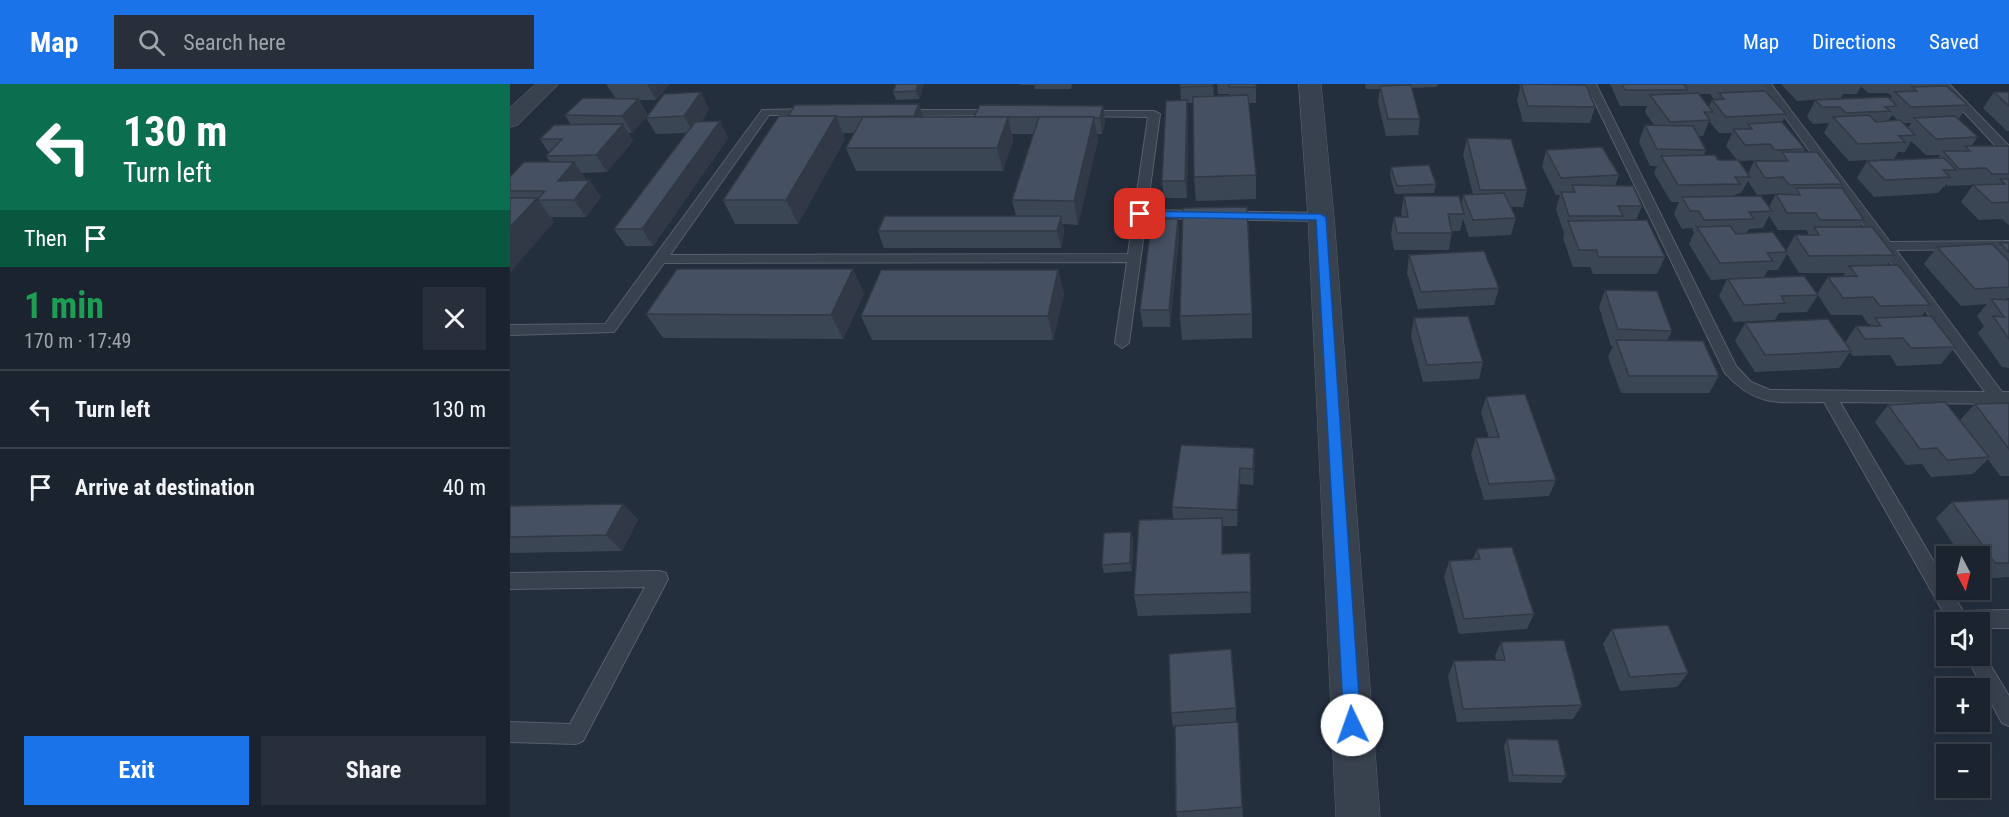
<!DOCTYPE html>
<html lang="en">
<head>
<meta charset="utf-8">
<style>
	:root { --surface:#1b232e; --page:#282f3a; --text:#f1f3f6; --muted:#a0a4aa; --line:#39404a; --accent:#1a73e8 }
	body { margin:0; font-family:"Roboto Condensed",sans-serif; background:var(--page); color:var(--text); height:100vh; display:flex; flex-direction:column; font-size:22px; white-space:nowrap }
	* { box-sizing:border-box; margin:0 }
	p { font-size:20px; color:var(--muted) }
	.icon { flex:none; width:33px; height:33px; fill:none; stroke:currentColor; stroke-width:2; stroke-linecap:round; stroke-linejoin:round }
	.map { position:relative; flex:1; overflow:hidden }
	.panel { display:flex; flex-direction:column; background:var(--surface); width:510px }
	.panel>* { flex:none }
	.top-card { background:#0b6e4f; color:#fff; overflow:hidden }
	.needle { width:39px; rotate:173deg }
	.buttons { position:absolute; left:1426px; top:462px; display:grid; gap:12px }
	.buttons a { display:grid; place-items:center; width:54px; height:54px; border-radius:0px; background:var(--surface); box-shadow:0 6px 24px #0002,0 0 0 2px var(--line); font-size:30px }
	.pin { position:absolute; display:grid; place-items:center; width:51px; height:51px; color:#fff; margin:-26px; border-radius:12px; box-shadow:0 3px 9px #0006 }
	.me { position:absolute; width:66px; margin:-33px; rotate:357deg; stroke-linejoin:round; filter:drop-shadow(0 0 4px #0008) }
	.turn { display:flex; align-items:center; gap:21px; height:126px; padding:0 24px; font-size:27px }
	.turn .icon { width:78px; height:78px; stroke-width:2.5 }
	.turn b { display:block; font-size:42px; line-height:51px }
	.then { display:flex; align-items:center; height:57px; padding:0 24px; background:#0003; gap:12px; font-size:22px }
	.round { display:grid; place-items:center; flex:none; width:63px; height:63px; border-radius:0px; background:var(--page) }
	.overview { display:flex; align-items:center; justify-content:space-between; height:102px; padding:0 24px }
	h1 { font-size:36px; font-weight:700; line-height:45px; color:#1e9e55 }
	.primary-button { display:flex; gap:12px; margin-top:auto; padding:12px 24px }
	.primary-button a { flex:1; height:69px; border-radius:0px; background:var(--accent); color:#fff; font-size:24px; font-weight:700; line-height:69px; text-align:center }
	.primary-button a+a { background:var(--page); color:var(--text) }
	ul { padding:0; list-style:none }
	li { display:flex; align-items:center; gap:18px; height:78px; padding:0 24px; border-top:2px solid var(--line) }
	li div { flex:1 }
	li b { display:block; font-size:22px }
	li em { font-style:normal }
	header { display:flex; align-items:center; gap:36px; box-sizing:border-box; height:84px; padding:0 30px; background:var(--accent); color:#fff }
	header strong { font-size:28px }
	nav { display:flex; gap:33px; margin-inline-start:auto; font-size:21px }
	.search { width:420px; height:54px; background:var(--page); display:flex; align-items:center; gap:15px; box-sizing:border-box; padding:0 21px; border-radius:0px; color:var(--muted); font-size:22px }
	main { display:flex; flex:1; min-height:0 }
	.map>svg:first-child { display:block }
</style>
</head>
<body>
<header>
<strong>Map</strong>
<div class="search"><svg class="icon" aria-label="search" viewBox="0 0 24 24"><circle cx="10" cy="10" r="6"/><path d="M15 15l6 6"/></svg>Search here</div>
<nav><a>Map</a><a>Directions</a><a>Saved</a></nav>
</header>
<main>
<section class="panel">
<div class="top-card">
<div class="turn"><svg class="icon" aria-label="left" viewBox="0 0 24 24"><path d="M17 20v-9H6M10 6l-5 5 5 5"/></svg><div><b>130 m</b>Turn left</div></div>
<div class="then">Then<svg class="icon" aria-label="arrive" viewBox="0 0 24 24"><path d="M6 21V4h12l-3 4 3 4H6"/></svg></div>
</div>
<div class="overview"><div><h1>1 min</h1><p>170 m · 17:49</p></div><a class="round"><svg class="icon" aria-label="close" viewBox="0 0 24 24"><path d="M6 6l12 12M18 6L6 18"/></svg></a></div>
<ul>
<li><svg class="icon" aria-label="left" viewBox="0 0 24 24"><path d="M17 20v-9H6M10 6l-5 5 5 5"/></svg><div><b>Turn left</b></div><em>130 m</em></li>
<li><svg class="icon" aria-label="arrive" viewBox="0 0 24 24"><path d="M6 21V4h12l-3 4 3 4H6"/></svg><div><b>Arrive at destination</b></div><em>40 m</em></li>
</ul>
<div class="primary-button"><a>Exit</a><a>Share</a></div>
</section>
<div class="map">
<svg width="1499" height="733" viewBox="0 0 1499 733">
	<rect width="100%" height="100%" fill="#242f3e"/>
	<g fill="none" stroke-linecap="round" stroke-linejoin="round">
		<defs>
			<g id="service">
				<path d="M1076,0H1086L1226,282L1241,298L1260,306L1475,308L1251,0H1261L1380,158L1499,157V165L1386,166L1492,308H1499V320L1330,318L1437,500V506H1440L1453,527L1499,526V544H1470V538H1439L1314,318C1269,318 1247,324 1215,289Z"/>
				<polygon points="1428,0 1439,0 1499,62 1499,73 1495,72"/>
				<polygon points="252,26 302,25 308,28 302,31 259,31 160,171 618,170 638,33 567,32 567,28 571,27 644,27 650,30 637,126 811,129 817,133 811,137 636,134 619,259 612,264 605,259 617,178 154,179 104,248 0,251 0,241 95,240"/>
				<polygon points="488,26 494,29 492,31 391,32 385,29 391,26"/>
				<polygon points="149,487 156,489 158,495 73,657 66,660 0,658 0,638 60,640 135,503 0,505 0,489"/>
				<polygon points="1470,564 1499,612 1499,642 1492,639 1456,572 1470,572"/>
			</g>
			<polygon id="minor" points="26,0 49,0 8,41 0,43 0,24"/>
			<polygon id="tertiary" points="789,0 811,0 824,133 870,733 826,733 798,133"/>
		</defs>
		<use href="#service" stroke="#565f6c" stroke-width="2"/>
		<use href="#minor" stroke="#565f6c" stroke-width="1"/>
		<use href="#tertiary" stroke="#565f6c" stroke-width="1"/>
		<use href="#service" fill="#38414e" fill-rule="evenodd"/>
		<use href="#minor" fill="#38414e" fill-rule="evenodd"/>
		<use href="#tertiary" fill="#38414e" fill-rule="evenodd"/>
	</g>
	<g fill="#3b4654" fill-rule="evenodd">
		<polygon points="96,0 160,0 146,16 129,16 138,31 122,49 118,49 123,57 97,88 72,89 76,95 74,97 91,113 76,133 41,133 44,138 0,188 0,93 40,78 36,72 39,69 30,55 61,41 55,31 106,15"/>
		<polygon points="414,0 409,15 386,16 383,8"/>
		<polygon points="510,0 562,0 561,5 525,5 524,1 510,1"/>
		<polygon points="670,0 703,0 704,12 720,12 719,10 708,10 707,0 746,0 746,19 739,19 746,91 746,115 686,117 684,93 683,19 677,19 678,33 677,114 654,114 652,97 671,17"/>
		<polygon points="855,0 928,0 927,3 901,4 910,35 908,51 876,52 868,18 870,5 856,5"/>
		<polygon points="1009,0 1071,0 1085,23 1080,39 1013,38 1007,16 1010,4"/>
		<path d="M1100,0H1174V1L1175,0H1256L1252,7L1276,30L1272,38L1295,65L1294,68L1332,100L1329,104L1354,136L1350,143L1384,171L1377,182L1420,221L1411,233L1445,263L1431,280L1387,282L1380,271L1343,272L1340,268L1329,284L1245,288L1225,257L1235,239L1335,259L1346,242H1359L1361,240H1358L1352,231H1321L1308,211L1297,228L1269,229L1265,236L1224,238L1209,212L1217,195L1201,196L1179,160L1184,149L1182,144L1172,145L1164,130L1169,118H1161L1144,89L1147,82H1140L1129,58L1135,41H1144L1135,28L1137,22H1110ZM1189,10H1200L1204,15H1207L1202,16L1199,23ZM1199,37L1209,49H1222L1216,62L1227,76H1208L1194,71L1196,66L1189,52H1193ZM1251,76L1252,77H1244L1238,90L1229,77ZM1238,97L1247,111L1264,110L1265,111L1259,123L1224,112L1226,110L1231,109ZM1259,132L1268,146H1296L1299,151H1285L1276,167L1236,149L1239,145L1253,144ZM1277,170L1289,189H1335L1333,193H1318L1307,210L1254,193L1258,186H1268Z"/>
		<path d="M1271,0H1436L1435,2L1458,21L1448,36L1468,53L1461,62H1499V141L1492,135L1469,136L1451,118L1463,101L1438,102L1436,100L1435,103H1433L1428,109L1364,113L1347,94L1357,77L1428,74L1430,71H1416L1401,57L1395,68H1388L1384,75L1339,77L1314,49L1319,39L1303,40L1297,33L1305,16H1380L1382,12L1378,9H1358L1351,2L1347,10H1333L1331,14L1287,17ZM1382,31L1388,36L1378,37ZM1393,39H1401L1398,44Z"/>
		<polygon points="1484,8 1499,8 1499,47 1497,47 1473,24"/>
		<polygon points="409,20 413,33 464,33 593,22 595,38 592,50 587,50 588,56 568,141 553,140 554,149 551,164 374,164 368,147 506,132 502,116 523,50 502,50 503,56 493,87 346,87 336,64 344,49 333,49 335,55 288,140 225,140 213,116 278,32"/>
		<polygon points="199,25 191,38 210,37 218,54 143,162 116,162 104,145 177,49 146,50 136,34"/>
		<polygon points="957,54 1017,106 1013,123 1001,123 1006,134 1001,151 959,153 953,135 950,147 942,147 939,166 884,166 881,150 884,133 892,133 891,129 894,112 951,121 953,111 963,110 953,71"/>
		<polygon points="1036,66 1109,91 1105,102 1132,122 1126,136 1155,173 1147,190 1083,190 1080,183 1063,183 1053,154 1054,149 1046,125 1050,111 1046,111 1032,83"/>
		<polygon points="881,83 926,100 924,109 885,110 880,91"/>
		<polygon points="669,152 660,243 633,243 630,226"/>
		<polygon points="1490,159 1499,159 1499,214 1497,214 1495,216 1499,216 1499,284 1492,283 1468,249 1474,242 1467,232 1477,220 1451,222 1414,180 1427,163 1486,164"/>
		<polygon points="899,171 989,204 984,221 908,225 897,189"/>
		<polygon points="343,185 354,210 333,255 153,254 136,230"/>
		<polygon points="548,186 554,210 543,256 362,256 351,232"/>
		<polygon points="1095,206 1162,247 1157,257 1209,292 1199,309 1111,309 1098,273 1103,262 1101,262 1089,223"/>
		<polygon points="742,230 742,254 672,256 670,232"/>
		<polygon points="904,234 973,278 969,295 913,298 901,252"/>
		<polygon points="976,313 1046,396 1039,412 974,416 961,371 966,354 979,354 971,329"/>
		<polygon points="1499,319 1499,392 1490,392 1478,375 1463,390 1421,393 1412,380 1396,381 1365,338 1378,321 1450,336 1465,320"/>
		<polygon points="671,361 745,381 743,401 730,400 727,442 712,442 713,469 740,469 741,529 628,532 624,511 663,435 662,423"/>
		<polygon points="1499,415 1499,493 1470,495 1470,472 1451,472 1426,434 1442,418"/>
		<polygon points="113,420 128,436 112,467 0,469 0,422"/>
		<polygon points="623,456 622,487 594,489 592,481"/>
		<polygon points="967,465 1024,530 1017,545 949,550 934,493 939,477 963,475"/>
		<polygon points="1102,545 1178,589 1167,603 1110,607 1093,560"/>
		<polygon points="991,558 1072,621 1063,635 947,638 938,592 944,577 986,576 985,572"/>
		<polygon points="726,624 726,637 728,638 733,733 667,733 666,728 665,642 663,643 661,629"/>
		<polygon points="997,655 1056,692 1051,699 999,698 994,662"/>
	</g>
	<g fill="#303945">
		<polygon points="137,0 160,0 146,16"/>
		<polygon points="408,0 414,0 409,15 406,7"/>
		<polygon points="191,8 199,25 183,49 174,32"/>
		<polygon points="128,15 138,31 122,49 112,32"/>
		<polygon points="677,16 678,33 677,114 675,97"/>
		<polygon points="409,20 414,37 409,48 404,32"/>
		<polygon points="593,22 595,38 592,50 590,34"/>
		<polygon points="326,32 335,55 288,140 276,116"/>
		<polygon points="498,33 503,56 493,87 487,64"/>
		<polygon points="584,33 588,56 568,141 564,117"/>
		<polygon points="210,37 218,54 143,162 132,145"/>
		<polygon points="113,40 123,57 97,88 86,71"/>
		<polygon points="64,78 76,95 60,114 48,97"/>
		<polygon points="80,96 91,113 76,133 64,116"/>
		<polygon points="27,114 44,138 0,188 0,143"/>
		<polygon points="551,132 554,149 551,164 547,147"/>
		<polygon points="668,135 669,152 660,243 659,226"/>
		<polygon points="343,185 354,210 333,255 321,231"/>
		<polygon points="548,186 554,210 543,256 538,232"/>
		<polygon points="744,364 745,381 743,401 743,385"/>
		<polygon points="730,384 730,400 727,442 727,426"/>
		<polygon points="113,420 128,436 112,467 96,451"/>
		<polygon points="712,434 713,456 713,491 712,470"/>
		<polygon points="621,448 623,456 622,487 620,479"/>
	</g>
	<g fill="#455162" stroke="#303945" stroke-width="1.5">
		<polygon points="386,0 408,0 406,7 383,8"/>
		<polygon points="670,0 703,0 703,2 670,3"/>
		<rect x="719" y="0" width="27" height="3"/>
		<polygon points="1011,0 1076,1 1085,23 1018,22"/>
		<polygon points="1112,0 1174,0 1177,6 1115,6"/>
		<polygon points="901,1 910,35 878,35 870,2"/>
		<polygon points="1436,2 1458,21 1401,23 1385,8 1407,7 1402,3"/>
		<polygon points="1255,7 1276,30 1216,33 1202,16 1214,15 1209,9"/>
		<polygon points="191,8 174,32 136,34 154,10"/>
		<polygon points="1484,8 1499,8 1499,22"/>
		<polygon points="1188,9 1203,28 1194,28 1200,36 1160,38 1140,11"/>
		<polygon points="738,11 746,91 684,93 683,13"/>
		<polygon points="1378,13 1387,22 1375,23 1380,27 1336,29 1330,23 1312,23 1305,16"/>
		<polygon points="73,14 128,15 112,32 55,31"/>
		<polygon points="677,16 675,97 652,97 656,17"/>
		<polygon points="409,20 404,32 326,33 326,32 278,32 285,21"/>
		<polygon points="470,21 593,22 590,34 584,34 584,33 464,33"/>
		<polygon points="1359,31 1366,38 1390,36 1405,51 1389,52 1395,58 1348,60 1323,33"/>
		<polygon points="269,32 326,32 276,116 213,116"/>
		<polygon points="1445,32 1468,53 1426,55 1404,34"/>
		<polygon points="353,33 498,33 487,64 336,64"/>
		<polygon points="529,33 584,33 564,117 502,116"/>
		<polygon points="210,37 132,145 104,145 185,38"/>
		<polygon points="1272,38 1295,65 1265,66 1260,60 1235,61 1223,45 1242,45 1238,40"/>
		<polygon points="113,40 86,71 36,72 52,55 30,55 44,41"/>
		<polygon points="1135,41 1183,42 1196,66 1147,65"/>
		<polygon points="957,54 1001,55 1017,106 970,106"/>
		<polygon points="1455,62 1499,62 1499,90 1482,90 1476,84 1449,85 1433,67 1460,67"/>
		<polygon points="1092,63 1109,91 1051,94 1036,66"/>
		<polygon points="1272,68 1307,68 1332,100 1279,101 1273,93 1255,94 1244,77 1278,77"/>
		<polygon points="1205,71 1208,76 1228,76 1240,93 1225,93 1230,100 1168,101 1151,72"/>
		<polygon points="1434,74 1446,86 1433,86 1440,93 1375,96 1357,77"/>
		<polygon points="14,78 64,78 48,97 80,96 64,116 27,116 35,107 0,107 0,93"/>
		<polygon points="919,81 926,100 887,102 881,83"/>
		<polygon points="1490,95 1499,95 1499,118 1482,119 1463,101 1495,100"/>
		<polygon points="1062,101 1123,102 1132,122 1108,122 1113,132 1059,132 1051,108 1065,108"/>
		<polygon points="1286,104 1332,104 1354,136 1310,136 1306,129 1277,129 1266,110 1290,111"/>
		<polygon points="994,109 1006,134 963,136 953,111"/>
		<polygon points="894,112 949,112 954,130 938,130 942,149 887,149 884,133 898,133"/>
		<polygon points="1251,112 1262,127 1239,128 1244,135 1194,136 1189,127 1180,127 1172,113"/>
		<polygon points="0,114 27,114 0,143"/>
		<polygon points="737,123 742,230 670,232 673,124"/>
		<polygon points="375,132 551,132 547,147 368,147"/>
		<polygon points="642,135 668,135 659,226 630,226"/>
		<polygon points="1137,136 1155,173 1089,173 1086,166 1069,166 1058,137"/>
		<polygon points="1220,142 1226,150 1263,148 1277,168 1257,169 1263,177 1210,179 1187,143"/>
		<polygon points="1304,143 1362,143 1384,171 1299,172 1285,151 1309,151"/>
		<polygon points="1490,159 1499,159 1499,168"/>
		<polygon points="1482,160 1499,177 1499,203 1465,205 1427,163"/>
		<polygon points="974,167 989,204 911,208 899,171"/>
		<polygon points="1388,181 1420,221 1370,222 1363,213 1333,214 1318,193 1347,192 1339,182"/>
		<polygon points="167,185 343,185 321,231 136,230"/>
		<polygon points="371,186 548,186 538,232 351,232"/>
		<polygon points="1294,192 1308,211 1271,212 1275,219 1234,221 1218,195"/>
		<polygon points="1095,206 1147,207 1162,247 1108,245"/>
		<polygon points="1481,215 1499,216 1499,255 1483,232 1494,233"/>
		<polygon points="958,232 973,278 917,281 904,234"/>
		<polygon points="1421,232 1445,263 1401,264 1393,254 1355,255 1346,242 1371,242 1365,234"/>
		<polygon points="1318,235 1341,267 1255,271 1235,239"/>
		<polygon points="1106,256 1193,257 1209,292 1119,292"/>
		<polygon points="1015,310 1046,396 979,400 966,354 989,353 976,313"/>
		<polygon points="1435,318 1479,373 1437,376 1427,364 1410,365 1378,321"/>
		<polygon points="1499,319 1499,365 1465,320"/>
		<polygon points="671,361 744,364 743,385 730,384 727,426 662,423"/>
		<polygon points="1499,415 1499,479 1485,479 1442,418"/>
		<polygon points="113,420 96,451 0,453 0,422"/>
		<polygon points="712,434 712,470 740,469 741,508 624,511 629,436"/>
		<polygon points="621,448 620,479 592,481 594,449"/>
		<polygon points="1002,463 1024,530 954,535 939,477 970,475 967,465"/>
		<polygon points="1158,541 1178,589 1120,593 1102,545"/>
		<polygon points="1054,556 1072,621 953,625 944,577 995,576 991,558"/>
		<polygon points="721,565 726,624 661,629 659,570"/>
		<polygon points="728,638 732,723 666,728 665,642"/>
		<polygon points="997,655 1048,656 1056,692 1003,691"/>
	</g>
	<polygon fill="#1a73e8" stroke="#114b97" stroke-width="1.5" points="626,127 811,130 816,133 851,641 848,647 842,649 836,647 834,641 806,136 630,133 625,130"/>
</svg>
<div class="buttons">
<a><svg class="needle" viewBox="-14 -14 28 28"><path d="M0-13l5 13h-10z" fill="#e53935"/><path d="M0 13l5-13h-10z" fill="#a0a4aa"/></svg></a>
<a><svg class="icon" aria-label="sound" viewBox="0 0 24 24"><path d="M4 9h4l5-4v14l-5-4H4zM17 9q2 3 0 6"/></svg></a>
<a>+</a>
<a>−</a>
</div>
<div class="pin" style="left:630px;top:130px;background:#d93025"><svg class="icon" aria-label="arrive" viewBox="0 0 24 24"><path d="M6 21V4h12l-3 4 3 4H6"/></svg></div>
<svg class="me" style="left:842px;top:641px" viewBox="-20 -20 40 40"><circle r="19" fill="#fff"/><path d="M0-13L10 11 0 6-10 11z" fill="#1a73e8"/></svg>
</div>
</main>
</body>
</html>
